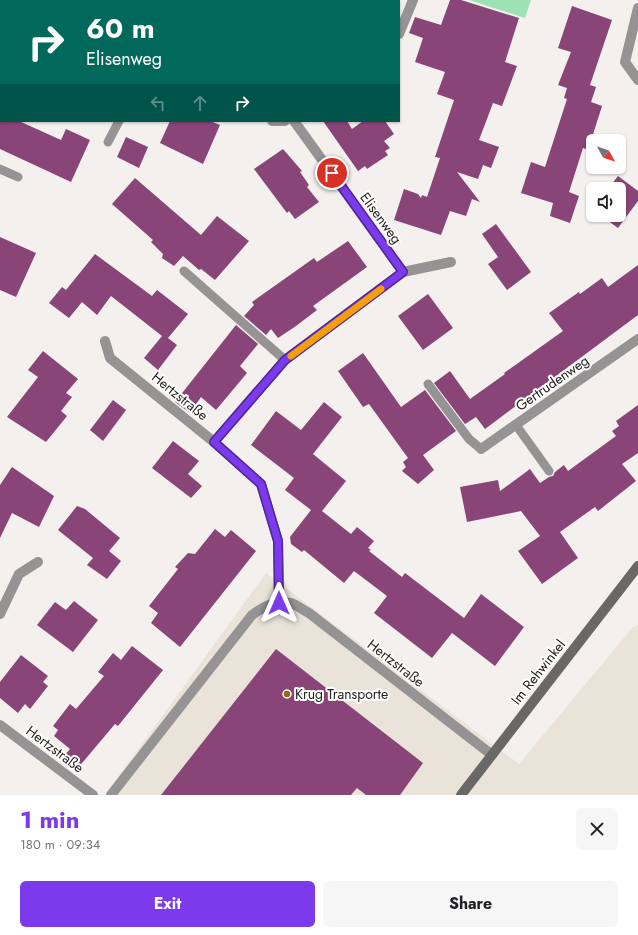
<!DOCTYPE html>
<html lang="en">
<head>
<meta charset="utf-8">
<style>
	:root { --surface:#fff; --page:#f6f6f6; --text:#202124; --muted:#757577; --accent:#7c3aed }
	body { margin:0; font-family:Jost,sans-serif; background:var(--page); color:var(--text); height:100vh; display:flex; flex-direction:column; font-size:15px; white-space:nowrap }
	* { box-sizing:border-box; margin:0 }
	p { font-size:13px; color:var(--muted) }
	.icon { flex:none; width:22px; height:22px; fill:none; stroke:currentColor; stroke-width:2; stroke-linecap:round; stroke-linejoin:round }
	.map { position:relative; height:795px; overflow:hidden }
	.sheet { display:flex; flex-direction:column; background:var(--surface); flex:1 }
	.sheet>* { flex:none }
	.top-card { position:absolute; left:0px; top:0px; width:400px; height:122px; box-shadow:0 1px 3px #0004; background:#00695c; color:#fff; overflow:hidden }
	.needle { width:26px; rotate:130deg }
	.controls { position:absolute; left:586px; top:134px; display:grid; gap:8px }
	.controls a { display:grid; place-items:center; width:40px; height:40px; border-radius:6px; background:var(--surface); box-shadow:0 1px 3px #0004; font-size:20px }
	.pin { position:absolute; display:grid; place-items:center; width:34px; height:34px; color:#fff; margin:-17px; border:2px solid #fff; border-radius:50%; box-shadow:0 1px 4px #0007 }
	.me { position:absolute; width:44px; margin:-22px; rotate:0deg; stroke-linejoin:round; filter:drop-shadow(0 0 3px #0008) }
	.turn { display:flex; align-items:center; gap:14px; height:84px; padding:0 20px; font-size:18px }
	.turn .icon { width:52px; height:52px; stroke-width:2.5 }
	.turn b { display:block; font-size:28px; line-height:34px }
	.lanes { display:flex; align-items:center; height:38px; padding:0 20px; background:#0003; justify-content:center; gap:20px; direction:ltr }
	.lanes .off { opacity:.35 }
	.round { display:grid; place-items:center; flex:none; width:42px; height:42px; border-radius:6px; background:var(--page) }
	.summary { display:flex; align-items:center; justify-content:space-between; height:68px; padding:0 20px }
	h1 { font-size:24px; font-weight:700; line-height:30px; color:var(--accent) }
	.button { display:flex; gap:8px; margin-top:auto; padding:8px 20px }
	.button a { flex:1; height:46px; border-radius:6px; background:var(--accent); color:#fff; font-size:16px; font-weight:700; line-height:46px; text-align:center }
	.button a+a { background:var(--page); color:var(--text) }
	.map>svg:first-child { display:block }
</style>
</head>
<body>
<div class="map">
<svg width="638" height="795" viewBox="0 0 638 795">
	<rect width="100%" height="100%" fill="#f3f0ed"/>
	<polygon fill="#eae3d9" points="266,573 519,764 633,627 638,625 638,795 105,795"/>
	<polygon fill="#9de2b4" points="469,0 531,0 525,18"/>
	<g fill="#894578">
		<polygon points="450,0 461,0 519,18 505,62 517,66 502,106 493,103 479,140 499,147 491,168 483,165 478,179 457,172 480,202 472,199 466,216 450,211 441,235 394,220 404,189 418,194 421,198 422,195 427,197 440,158 435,157 454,100 437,94 445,72 415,62 423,38 409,33 415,17 441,25"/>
		<polygon points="572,6 612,20 590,85 596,87 591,102 602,106 588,150 583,148 569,192 579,196 570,223 550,216 553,203 521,193 531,162 545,167 567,99 564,98 567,88 558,85 571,52 558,48"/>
		<polygon points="0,121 19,121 61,140 66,129 90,140 71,182 0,149"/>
		<polygon points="170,121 210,121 220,125 203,164 160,143"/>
		<polygon points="323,121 347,121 352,129 363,121 385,121 394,134 384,141 390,148 385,151 388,155 367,169 365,166 358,171"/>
		<polygon points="126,137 148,147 139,168 117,157"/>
		<polygon points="283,149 302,171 300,172 309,185 307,187 319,202 295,219 289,211 287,213 254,169"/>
		<polygon points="618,176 638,191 638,201 618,228 600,215 619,215 619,189 608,189"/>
		<polygon points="135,178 201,235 217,216 249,241 215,280 201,269 199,270 183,256 174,266 162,258 163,254 151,242 153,240 112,204"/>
		<polygon points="496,224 531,272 507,290 488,264 498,257 482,234"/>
		<polygon points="0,237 36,253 16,297 0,290"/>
		<polygon points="348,241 367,267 313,306 317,310 296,326 278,338 271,329 266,335 244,316 254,305 252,302 314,258 317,262"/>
		<polygon points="95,254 152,296 157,290 188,314 168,338 177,345 158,370 144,358 162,336 111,296 97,315 82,302 69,318 49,303 62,287 66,290"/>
		<polygon points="638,265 638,315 485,429 476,417 465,424 434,383 450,371 470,399 505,374 504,373 563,331 549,313 579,292 580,294 602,278 608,287"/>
		<polygon points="428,294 453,328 423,350 398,316"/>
		<polygon points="236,325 258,344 240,366 247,373 216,410 201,397 190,413 175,402"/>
		<polygon points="43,351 78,379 66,393 72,397 61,411 67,416 46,442 7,417 38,377 28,370"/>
		<polygon points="363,353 401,407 425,390 456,431 423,455 434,470 418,484 402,471 406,467 403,462 408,458 369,404 363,407 338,371"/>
		<polygon points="113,400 126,410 103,441 90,430"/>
		<polygon points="324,402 342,417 313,454 346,481 322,511 351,534 357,527 374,541 368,548 371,550 369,551 402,577 405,573 464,618 481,594 524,627 495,666 452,633 432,658 374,613 387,596 354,571 344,583 304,550 302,552 291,544 290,537 311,510 285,490 294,478 251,445 276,411 301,430"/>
		<polygon points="638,405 638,453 622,464 636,481 598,511 595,507 560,532 578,558 542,584 518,551 540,536 521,511 467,522 460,487 498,480 500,491 530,469 540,483 549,477 553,476 555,472 564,465 568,471 616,436 612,431 619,426 616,421"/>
		<polygon points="173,441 199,461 188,474 202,486 191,498 152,468"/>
		<polygon points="12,467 54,496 39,527 12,513 0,538 0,485"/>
		<polygon points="77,506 85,509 120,538 109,551 121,561 107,579 87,565 93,558 58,530"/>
		<polygon points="215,529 225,537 231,530 256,551 180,647 151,623 158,613 149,606 178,569 175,567 188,553 195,554"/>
		<polygon points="74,601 98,620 73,652 37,625 55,602 66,610"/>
		<polygon points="132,646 163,670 118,726 115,724 77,769 63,757 70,749 54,736 58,730 53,726 70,704 76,709 104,676 98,672 113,653 121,660"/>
		<polygon points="276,649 423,763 400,795 366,795 357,788 351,795 161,795"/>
		<polygon points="21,655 48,676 43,682 48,686 30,709 25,704 18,713 0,698 0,682"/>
	</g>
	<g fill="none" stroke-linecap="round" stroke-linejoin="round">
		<g stroke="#959393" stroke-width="9">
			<polyline points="108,142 119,121"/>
			<polyline points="0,169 18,177"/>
			<polyline points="184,271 285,360"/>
			<polyline points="428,384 469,439 481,449"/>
			<polyline points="516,425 549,471"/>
		</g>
		<g stroke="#959393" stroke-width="10">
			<polyline points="638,8 625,62 638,80"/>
			<polyline points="399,34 413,0"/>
			<polyline points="272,121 285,121"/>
			<polyline points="403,272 451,262"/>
			<polyline points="105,341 110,358 214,442 261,484 278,541 279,603"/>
			<polyline points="214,442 285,360 403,272 294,121"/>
			<polyline points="481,449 638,339"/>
			<polyline points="0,614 19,574 38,562"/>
			<polyline points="0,725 93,795"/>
			<path d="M111,795L252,615C264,606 276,600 291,603C297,605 303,610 309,613L492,755"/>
		</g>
		<polyline stroke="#6a6767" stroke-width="10" points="461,795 638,566"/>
	</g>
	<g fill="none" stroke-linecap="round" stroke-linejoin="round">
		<defs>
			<polyline id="route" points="279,603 278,541 261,484 214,442 285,360 403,272 332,173"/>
		</defs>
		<use href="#route" stroke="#51269a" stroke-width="10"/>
		<use href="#route" stroke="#7c3aed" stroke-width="7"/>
		<polyline stroke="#f59e0b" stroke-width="7" points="291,356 381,289"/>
	</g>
	<circle fill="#956916" stroke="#fffefc" stroke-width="1.5" cx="287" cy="694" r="4"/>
	<g text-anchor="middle" stroke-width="4" stroke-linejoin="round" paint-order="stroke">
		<g font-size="14" fill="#232221" stroke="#fffefc">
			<text transform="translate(381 218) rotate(54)" y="5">Elisenweg</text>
			<text transform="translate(552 383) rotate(-35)" y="5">Gertrudenweg</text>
			<text transform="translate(180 396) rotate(39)" y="5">Hertzstraße</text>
			<text transform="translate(396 663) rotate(38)" y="5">Hertzstraße</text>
			<text transform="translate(538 672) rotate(-52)" y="5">Im Rehwinkel</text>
			<text transform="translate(55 749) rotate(37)" y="5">Hertzstraße</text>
		</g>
		<g font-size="14" fill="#232221" stroke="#fffefc" text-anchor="start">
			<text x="295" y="699">Krug Transporte</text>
		</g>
	</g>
</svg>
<div class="controls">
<a><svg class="needle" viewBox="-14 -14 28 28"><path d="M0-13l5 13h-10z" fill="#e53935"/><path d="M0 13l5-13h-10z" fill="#757577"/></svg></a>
<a><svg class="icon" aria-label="sound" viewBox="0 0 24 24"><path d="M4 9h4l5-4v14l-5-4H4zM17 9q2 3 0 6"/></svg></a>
</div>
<div class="pin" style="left:332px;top:173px;background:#d93025"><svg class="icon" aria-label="arrive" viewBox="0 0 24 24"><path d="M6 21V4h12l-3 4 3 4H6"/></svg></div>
<svg class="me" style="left:279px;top:603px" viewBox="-20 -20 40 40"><path d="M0-17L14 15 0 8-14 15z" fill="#7c3aed" stroke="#fff" stroke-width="4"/></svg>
<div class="top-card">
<div class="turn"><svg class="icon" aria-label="right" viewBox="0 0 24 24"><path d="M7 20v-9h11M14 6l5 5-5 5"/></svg><div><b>60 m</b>Elisenweg</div></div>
<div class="lanes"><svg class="icon off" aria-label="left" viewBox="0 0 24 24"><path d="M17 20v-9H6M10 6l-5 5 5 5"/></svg><svg class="icon off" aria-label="ahead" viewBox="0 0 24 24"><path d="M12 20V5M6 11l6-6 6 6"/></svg><svg class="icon" aria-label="right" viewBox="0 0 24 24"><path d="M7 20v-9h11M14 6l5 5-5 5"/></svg></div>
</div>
</div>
<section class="sheet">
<div class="summary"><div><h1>1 min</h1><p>180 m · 09:34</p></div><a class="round"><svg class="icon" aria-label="close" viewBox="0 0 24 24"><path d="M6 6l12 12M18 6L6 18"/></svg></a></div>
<div class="button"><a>Exit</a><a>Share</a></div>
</section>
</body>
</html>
